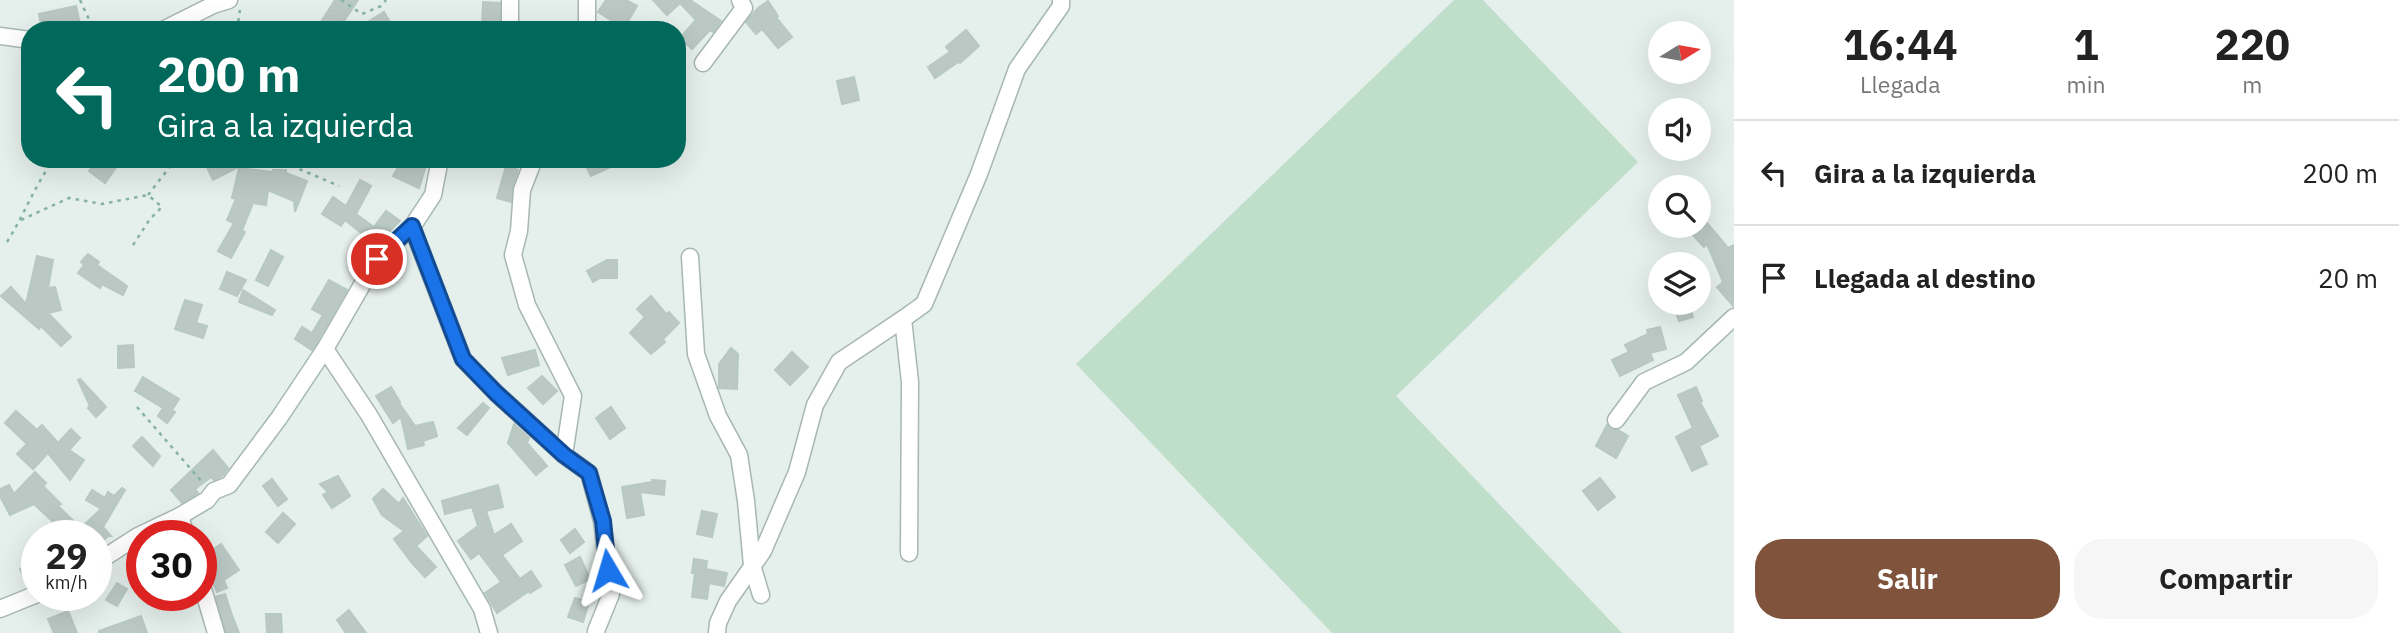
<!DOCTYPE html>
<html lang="es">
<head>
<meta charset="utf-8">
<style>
	:root { --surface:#fff; --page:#f6f6f6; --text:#222; --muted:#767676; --line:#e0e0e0; --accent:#80533d }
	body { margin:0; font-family:"IBM Plex Sans",sans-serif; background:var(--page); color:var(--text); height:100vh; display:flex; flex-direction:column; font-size:26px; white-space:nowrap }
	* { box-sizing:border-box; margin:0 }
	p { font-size:23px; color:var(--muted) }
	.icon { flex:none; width:38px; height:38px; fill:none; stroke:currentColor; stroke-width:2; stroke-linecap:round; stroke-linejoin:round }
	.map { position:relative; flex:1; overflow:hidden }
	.panel { display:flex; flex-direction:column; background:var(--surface); width:665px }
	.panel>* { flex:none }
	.banner { position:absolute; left:21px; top:21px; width:665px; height:147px; border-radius:28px; box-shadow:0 7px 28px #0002; background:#00695c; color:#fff; overflow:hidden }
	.needle { width:46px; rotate:79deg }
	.tools { position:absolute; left:1648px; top:21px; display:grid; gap:14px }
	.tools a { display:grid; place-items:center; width:63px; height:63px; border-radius:50%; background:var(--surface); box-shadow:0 7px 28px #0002; font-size:35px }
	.speed { position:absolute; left:21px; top:520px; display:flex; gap:14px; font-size:35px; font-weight:700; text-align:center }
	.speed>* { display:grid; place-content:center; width:91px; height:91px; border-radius:50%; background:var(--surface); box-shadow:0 7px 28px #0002; line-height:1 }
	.speed small { font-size:18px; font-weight:400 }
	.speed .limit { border:10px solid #d22; background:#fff; color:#111 }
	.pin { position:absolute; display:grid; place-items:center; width:60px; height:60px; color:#fff; margin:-30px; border:4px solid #fff; border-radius:50%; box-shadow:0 2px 7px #0007 }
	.me { position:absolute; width:77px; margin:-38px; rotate:353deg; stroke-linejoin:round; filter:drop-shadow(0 0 5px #0008) }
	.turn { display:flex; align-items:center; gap:24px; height:147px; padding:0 21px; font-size:32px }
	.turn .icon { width:91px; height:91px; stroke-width:2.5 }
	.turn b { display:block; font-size:49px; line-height:60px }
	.eta { display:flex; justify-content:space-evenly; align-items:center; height:119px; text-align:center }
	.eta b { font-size:42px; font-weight:700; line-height:49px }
	.action { display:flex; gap:14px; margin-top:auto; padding:14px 21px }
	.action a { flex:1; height:80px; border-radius:28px; background:var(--accent); color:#fff; font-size:28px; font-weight:700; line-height:80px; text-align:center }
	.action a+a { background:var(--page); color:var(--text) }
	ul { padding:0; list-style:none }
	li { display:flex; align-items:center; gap:21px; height:105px; padding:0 21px; border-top:2px solid var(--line) }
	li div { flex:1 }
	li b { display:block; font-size:26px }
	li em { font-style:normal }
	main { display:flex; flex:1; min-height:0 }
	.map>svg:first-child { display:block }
</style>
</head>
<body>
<main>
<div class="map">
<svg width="1734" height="633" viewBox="0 0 1734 633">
	<rect width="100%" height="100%" fill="#e5efeb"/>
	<polygon fill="#bfdfca" points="1454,0 1483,0 1638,162 1396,396 1622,633 1332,633 1076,364"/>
	<g fill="#bbc9c4" stroke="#b8c8c3" stroke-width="2">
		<polygon points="335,0 358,0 338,30 316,30"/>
		<polygon points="606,0 626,0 637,6 624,28 598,12"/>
		<polygon points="653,0 690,0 721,21 713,32 710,30 692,49 680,38 696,20 680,3 667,15"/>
		<polygon points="768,1 778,16 776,17 792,37 778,48 762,29 756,34 746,22 758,8"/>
		<polygon points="483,2 500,3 500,30 482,30"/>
		<polygon points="76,6 81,28 42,30 39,14"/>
		<polygon points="384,12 391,24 382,30 373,30 368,22"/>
		<polygon points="966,30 979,46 960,63 958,62 935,78 928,67 950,52 946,47"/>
		<polygon points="854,77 859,100 842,104 837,81"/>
		<polygon points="98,159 122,159 105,183 89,171"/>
		<polygon points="203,159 254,159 213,180"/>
		<polygon points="403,159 428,159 419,188 393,176"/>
		<polygon points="597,159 628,159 591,176 585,164"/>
		<polygon points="506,166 518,170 512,187 511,202 497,198"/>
		<polygon points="239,168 273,172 273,170 286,170 286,173 307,181 295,212 294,201 268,190 266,205 253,203 242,230 245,232 231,258 218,251 234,223 227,220 236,199 232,198"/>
		<polygon points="360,180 371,186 356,214 374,227 386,211 400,221 376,245 345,220 341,226 322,214 333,197 346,206"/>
		<polygon points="1707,223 1728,248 1734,245 1734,307 1717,287 1723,282 1707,244 1704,247 1693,235"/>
		<polygon points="271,250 283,257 268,286 256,280"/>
		<polygon points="88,254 99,262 97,265 127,286 123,295 102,284 100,288 78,273 84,265 81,262"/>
		<polygon points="37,256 53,260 48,288 55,287 61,310 48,313 71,337 61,346 41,326 39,329 1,296 11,287 26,304"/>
		<polygon points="607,260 617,260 617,278 600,278 593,282 587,271"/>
		<polygon points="227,272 246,280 237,296 220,289"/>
		<polygon points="329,280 347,290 312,350 295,339 302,327 312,333 323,315 312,309"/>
		<polygon points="243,290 275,310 272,315 239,302"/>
		<polygon points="651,296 666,314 669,312 679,323 663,339 665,342 651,354 630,333 645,317 637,309"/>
		<polygon points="185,300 202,305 196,323 207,326 203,338 175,329"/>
		<polygon points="1673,303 1689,303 1693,317 1679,321"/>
		<polygon points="1660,327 1666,349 1650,353 1653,360 1620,376 1612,360 1629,352 1625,345 1648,334 1647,330"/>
		<polygon points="133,345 134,367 118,368 118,346"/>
		<polygon points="731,348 738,354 737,389 719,388 719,364"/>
		<polygon points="535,350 539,365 508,375 502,358"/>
		<polygon points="792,352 808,367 790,385 775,370"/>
		<polygon points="542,376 557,391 543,404 528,388"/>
		<polygon points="143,377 179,399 172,410 175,412 167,423 158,416 163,408 135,391"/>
		<polygon points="80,379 106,407 96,417 88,408 90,406 78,380"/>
		<polygon points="391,387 400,402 399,403 415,426 433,422 437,436 423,441 424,445 408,449 401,417 393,423 376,396"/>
		<polygon points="1696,387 1702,401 1700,402 1718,436 1699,446 1707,464 1692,471 1676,437 1693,428 1678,395"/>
		<polygon points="483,403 489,408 467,435 458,428"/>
		<polygon points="611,407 625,428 610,439 596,418"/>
		<polygon points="16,411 37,430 42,425 58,443 71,429 80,438 69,450 84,460 70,480 48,453 33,469 17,454 27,444 5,423"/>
		<polygon points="514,424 529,438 527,443 547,466 536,475 508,443"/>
		<polygon points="1607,425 1610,429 1618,430 1628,436 1616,458 1596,446"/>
		<polygon points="142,437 160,456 153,466 133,446"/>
		<polygon points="213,450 228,468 222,476 214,480 211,477 195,489 198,493 182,503 171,490"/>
		<polygon points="35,472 46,483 43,486 61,504 58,506 81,528 101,509 86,500 92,490 105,498 108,492 114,496 122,488 125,490 103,527 111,536 108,536 96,547 96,536 68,536 34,504 10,515 0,496 0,489 9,485 14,494"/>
		<polygon points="338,476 350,496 332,508 323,495 328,492 320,484"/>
		<polygon points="1600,478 1615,497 1598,510 1583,491"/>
		<polygon points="272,479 287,499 278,506 263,486"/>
		<polygon points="652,480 665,481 664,495 640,492 644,515 627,518 622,487 652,482"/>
		<polygon points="498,485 503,507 486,511 494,535 511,524 522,541 502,555 520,579 531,571 541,586 530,593 529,591 497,613 485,593 501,582 479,553 471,559 458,541 478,526 472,507 445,514 442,501"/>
		<polygon points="383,489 399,504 403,498 427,536 416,546 436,567 425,577 412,563 394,539 404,531 382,515 373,499"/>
		<polygon points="702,511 717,514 712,537 697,534"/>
		<polygon points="283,513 295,524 278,543 266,532"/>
		<polygon points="575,529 584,542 570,553 561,540"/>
		<polygon points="221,544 239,570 224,580 227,588 217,592 212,580 218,577 204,556"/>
		<polygon points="580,557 590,579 576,586 565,565"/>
		<polygon points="694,559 707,561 706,569 727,573 724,586 709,583 707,599 692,597 695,573 692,573"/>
		<polygon points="37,560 37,584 29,586 20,569"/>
		<polygon points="117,583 127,589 117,606 106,600"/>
		<polygon points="225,594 233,618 239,633 226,633 216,597"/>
		<polygon points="575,598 589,602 583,622 568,617"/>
		<polygon points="349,610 366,633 346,633 337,620"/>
		<polygon points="68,611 77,633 54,633 48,619"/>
		<polygon points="266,614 281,614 282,633 267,633"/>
		<polygon points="141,616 147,633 99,633 99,631"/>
	</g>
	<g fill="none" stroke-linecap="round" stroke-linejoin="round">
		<defs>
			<g id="street">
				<polyline points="587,0 587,30"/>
				<polyline points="163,30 213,5 229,0"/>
				<polyline points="510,30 510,0"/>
				<polyline points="0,36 30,40"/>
				<polyline points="703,63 744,8 740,0"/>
				<polyline points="534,159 522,190 519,231 513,255 527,305 573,396 564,455"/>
				<polyline points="412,227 463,359 496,393 564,455 589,473 602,521 611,594 596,631"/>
				<polyline points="690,257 696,354 718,416 739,455 746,501 752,565 761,595"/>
				<polyline points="325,349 369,415 482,609 489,633"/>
				<polyline points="1616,420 1644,382 1686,362 1734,317"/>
				<polyline points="180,516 186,536"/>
				<polyline points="909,553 910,382 903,319 924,304 979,174 1017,69 1061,6 1061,0"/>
				<polyline points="96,563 138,536 180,516 207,500 214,491 229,485 279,418 325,349 377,259 412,227 433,195 440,159"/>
				<polyline points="201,582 216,633"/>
				<polyline points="0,609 37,594"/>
				<polyline points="717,633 718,623 728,601 763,551 797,472 815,405 839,362 903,319"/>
			</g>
		</defs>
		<use href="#street" stroke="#a7b7b3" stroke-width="19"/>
		<g stroke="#86b2a8" stroke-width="2.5" stroke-dasharray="3.5 5" stroke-linecap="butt">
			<polyline points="80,0 94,30"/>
			<polyline points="341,0 362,14 381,6 386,0"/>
			<polyline points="237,30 240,10"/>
			<polyline points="29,73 30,72"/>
			<polyline points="276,159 339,186"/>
			<polyline points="148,195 176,159"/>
			<polyline points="21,220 69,198 102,204 148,195"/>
			<path d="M7,242C24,215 35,185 54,159"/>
			<polyline points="133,245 150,219 162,207 148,195"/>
			<polyline points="137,407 203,483"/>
		</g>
		<use href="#street" stroke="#fff" stroke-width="16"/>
	</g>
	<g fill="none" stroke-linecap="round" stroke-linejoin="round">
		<defs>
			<polyline id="route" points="377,259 412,226 463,359 496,393 564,455 589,473 603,521 608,570"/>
		</defs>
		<use href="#route" stroke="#114b97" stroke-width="18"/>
		<use href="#route" stroke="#1a73e8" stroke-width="12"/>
	</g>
</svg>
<div class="tools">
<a><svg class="needle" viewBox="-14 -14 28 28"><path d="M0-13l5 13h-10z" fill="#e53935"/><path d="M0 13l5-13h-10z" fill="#767676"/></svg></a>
<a><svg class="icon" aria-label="sound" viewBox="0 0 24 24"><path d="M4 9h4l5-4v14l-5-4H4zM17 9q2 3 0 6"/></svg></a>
<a><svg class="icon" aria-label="search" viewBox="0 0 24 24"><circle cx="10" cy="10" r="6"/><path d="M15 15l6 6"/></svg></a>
<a><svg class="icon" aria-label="layers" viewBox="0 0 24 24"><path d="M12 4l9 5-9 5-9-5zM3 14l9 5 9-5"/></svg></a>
</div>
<div class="speed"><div>29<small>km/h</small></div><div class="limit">30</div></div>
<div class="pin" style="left:377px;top:259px;background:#d93025"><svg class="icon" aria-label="arrive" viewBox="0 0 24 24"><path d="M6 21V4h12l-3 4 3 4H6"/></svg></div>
<svg class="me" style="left:608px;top:570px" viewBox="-20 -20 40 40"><path d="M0-17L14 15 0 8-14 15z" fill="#1a73e8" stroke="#fff" stroke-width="4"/></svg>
<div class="banner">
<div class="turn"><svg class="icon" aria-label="left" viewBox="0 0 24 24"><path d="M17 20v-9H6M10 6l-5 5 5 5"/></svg><div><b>200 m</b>Gira a la izquierda</div></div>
</div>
</div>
<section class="panel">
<div class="eta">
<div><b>16:44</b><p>Llegada</p></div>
<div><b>1</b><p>min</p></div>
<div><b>220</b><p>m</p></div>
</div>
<ul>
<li><svg class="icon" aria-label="left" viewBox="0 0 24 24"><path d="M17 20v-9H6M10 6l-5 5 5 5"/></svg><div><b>Gira a la izquierda</b></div><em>200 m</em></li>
<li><svg class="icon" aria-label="arrive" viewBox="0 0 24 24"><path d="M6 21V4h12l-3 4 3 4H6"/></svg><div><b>Llegada al destino</b></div><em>20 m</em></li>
</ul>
<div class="action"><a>Salir</a><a>Compartir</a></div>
</section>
</main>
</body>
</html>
